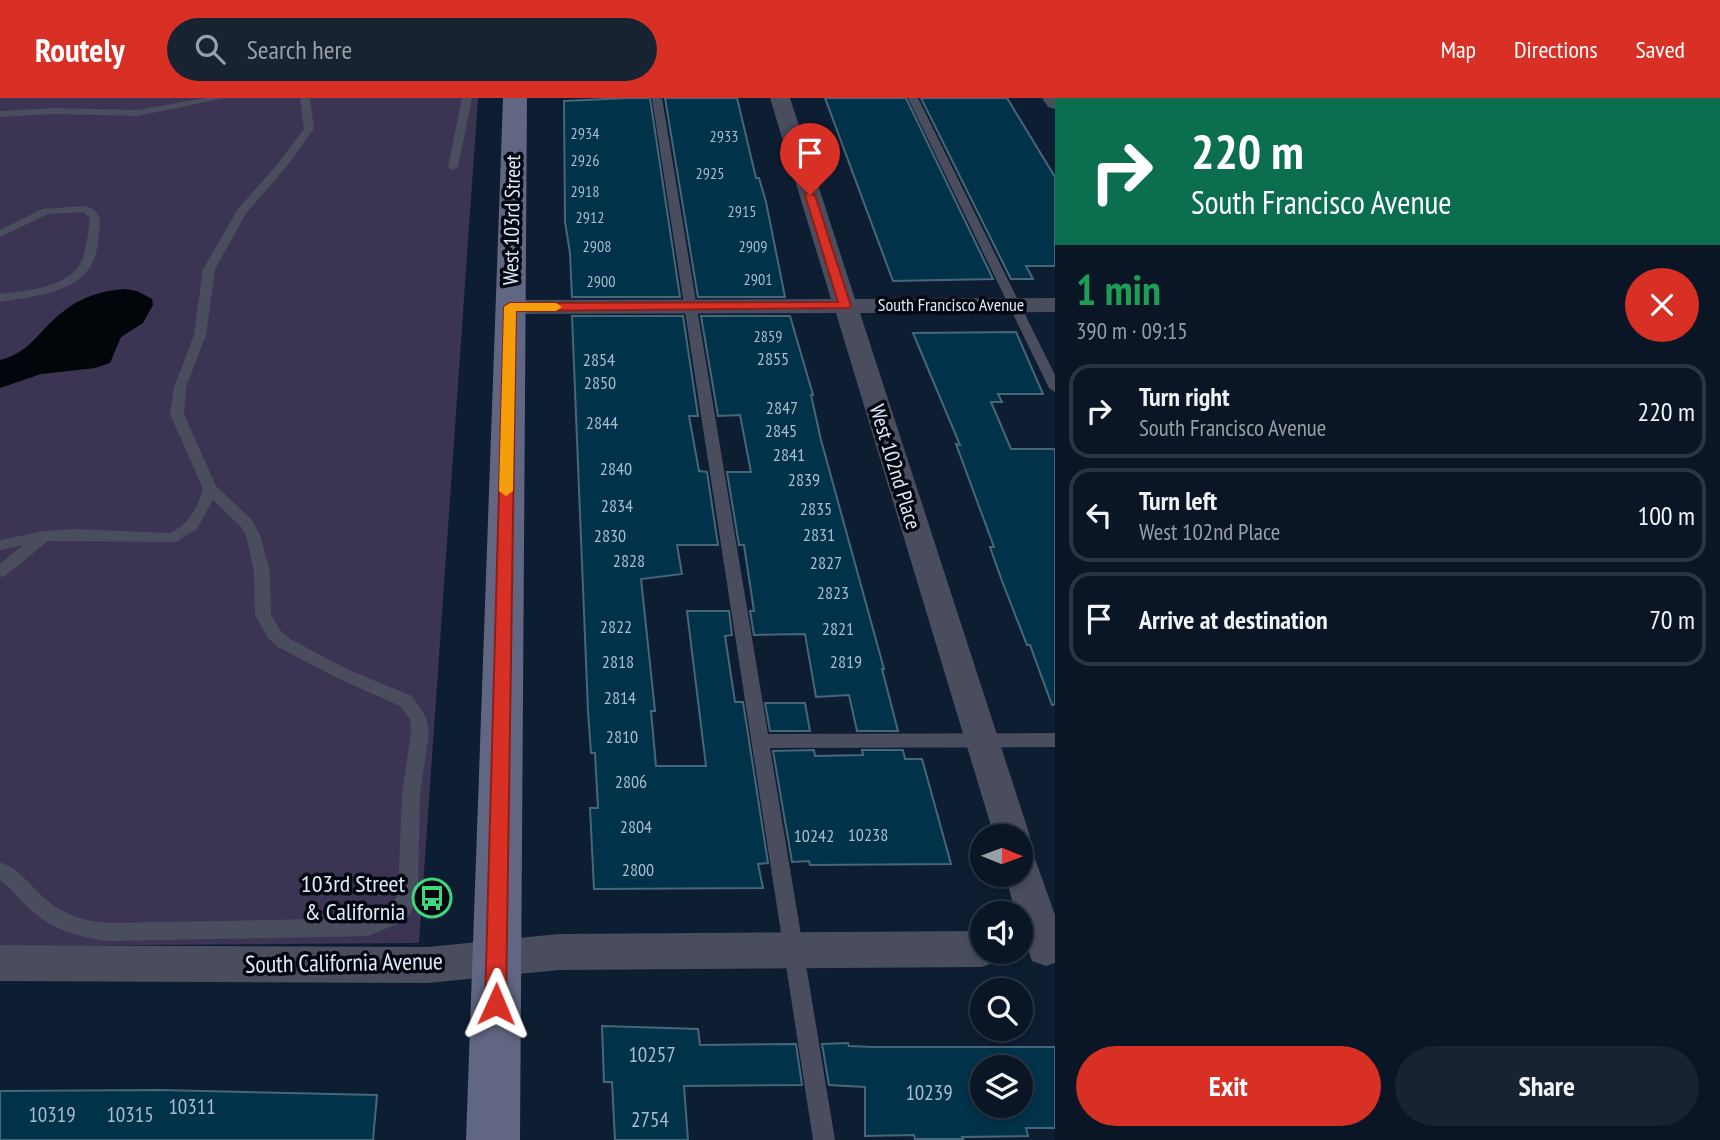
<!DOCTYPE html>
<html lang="en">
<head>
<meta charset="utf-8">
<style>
	:root { --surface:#0a1626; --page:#182332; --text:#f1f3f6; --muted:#999fa7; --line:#2a3543; --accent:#d93025 }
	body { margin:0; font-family:"PT Sans Narrow",sans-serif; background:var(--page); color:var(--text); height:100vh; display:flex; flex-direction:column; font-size:26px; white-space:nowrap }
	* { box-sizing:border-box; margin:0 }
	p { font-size:23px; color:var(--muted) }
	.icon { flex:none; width:38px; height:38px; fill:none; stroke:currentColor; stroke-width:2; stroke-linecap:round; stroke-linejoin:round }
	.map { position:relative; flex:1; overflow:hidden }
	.side { display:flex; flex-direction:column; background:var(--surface); width:665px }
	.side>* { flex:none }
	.hud { background:#0b6e4f; color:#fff; overflow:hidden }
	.needle { width:46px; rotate:91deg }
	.buttons { position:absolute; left:970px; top:726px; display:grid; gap:14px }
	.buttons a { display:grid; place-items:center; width:63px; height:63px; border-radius:50%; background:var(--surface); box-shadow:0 4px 10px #0003,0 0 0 2px var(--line); font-size:35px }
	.pin { position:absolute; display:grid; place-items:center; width:60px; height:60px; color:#fff; margin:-72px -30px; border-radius:50% 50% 50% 0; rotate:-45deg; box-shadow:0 0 7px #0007 }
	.pin .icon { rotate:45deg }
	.me { position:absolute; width:77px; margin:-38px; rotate:1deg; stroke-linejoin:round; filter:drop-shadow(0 0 5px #0008) }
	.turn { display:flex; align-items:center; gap:24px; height:147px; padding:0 21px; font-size:32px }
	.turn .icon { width:91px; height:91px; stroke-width:2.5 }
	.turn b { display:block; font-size:49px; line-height:60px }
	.round { display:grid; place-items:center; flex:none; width:74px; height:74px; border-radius:37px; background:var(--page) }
	.head { display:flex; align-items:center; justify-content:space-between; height:119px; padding:0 21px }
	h1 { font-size:42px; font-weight:700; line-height:52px; color:#1e9e55 }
	.action { display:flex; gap:14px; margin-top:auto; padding:14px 21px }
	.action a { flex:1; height:80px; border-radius:42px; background:var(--accent); color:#fff; font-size:28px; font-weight:700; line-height:80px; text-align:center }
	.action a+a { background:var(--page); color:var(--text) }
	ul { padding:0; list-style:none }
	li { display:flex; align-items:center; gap:21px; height:94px; margin:0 14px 10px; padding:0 7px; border:4px solid var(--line); border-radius:21px }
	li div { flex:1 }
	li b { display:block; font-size:26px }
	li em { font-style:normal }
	header { display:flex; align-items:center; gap:42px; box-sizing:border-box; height:98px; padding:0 35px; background:var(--accent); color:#fff }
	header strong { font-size:33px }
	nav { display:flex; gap:38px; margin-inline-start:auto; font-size:24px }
	.search { width:490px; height:63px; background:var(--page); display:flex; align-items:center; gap:18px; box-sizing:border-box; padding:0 24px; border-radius:38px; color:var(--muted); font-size:26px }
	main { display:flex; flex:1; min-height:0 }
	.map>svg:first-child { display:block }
</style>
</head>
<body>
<header>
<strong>Routely</strong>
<div class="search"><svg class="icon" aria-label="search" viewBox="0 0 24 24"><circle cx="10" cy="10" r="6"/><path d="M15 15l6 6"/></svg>Search here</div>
<nav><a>Map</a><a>Directions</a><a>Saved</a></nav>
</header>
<main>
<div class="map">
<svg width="1055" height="1042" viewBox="0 0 1055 1042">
	<rect width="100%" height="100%" fill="#0d1e32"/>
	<polygon fill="#3c3453" points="0,0 478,0 419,845 0,848"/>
	<path fill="#000609" d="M125,191L137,193L152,201L153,207L143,225L121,239L110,265L95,270L41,276L0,290V262C31,255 40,230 64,213C81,199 103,192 125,191Z"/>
	<g fill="#003249" stroke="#476779" stroke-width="2" fill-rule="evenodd">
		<polygon points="628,0 650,0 680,199 572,199 570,155 565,124 564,3"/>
		<polygon points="665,0 737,0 756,80 759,80 766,104 785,199 698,199"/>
		<polygon points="825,0 906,0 993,181 893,183"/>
		<polygon points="921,0 1007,0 1055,79 1055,168 1026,168 1033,181 1011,181"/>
		<polygon points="572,218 683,218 698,318 689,318 699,373 707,374 718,447 677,447 682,476 641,481 655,613 651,613 656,668 706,668 687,513 729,513 732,537 725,538 735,604 743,604 768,765 758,766 763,790 594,791 590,710 598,710 595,655 591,655 588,613"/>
		<polygon points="701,218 790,218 813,297 811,297 821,342 884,571 882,571 898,633 857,633 849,597 816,599 805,536 754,537 750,513 754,513 744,447 739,447 727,374 751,374 740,317 718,318"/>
		<polygon points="1016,234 1043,296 998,296 1002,304 991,304 1011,351 1055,351 1055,606 1052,607 1030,547 1027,547 1002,483 990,449 994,449 956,346 960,347 913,235"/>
		<polygon points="765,605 805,605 810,633 770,633"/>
		<polygon points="814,652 815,658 863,657 862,652 903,652 905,661 922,661 951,766 810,767 809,763 792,764 773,653"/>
		<polygon points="602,928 698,931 700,947 796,946 802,987 684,988 688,1042 615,1042 612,984 604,984"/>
		<path d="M848,945L849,948L873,949H1055V1030H1026L1028,1038L962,1039L963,1041H915L914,1037L865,1038V989L829,987L822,946ZM982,970H1020V1008H982Z"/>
		<polygon points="160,992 377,997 373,1042 0,1042 0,993"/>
	</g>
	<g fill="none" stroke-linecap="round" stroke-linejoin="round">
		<g fill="#494d5e" fill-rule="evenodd">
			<polygon points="204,0 225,0 138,18 54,16 0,19 0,13 54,10 138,12"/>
			<path d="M300,0H310L314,31L283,73L247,114L215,171L206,237L186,289L184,316L216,388L252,422L260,437L270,474L271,517L280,532L290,541L349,572L412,598L426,619L429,634L420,696L418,797L410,816L402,824L368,838L110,843C82,840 54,833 32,813C21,803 12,791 0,782V764C19,771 29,786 43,799C63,817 84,823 110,825L367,820L388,812L398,797L402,696L411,634L410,621L400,608L337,580L278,549L268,540L255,517L254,474L246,437L241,429L213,402L197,431L176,444L48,443L5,478L0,479V466L23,447L0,452V442L44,433L74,431L170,435C189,426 197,411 203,391L170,316L174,289L194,237L203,171L238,111L275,69L304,31Z"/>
			<polygon points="462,0 472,0 458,69 453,72 448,69"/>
			<polygon points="652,0 662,0 768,636 1055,635 1055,649 770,650 835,1042 813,1042"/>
			<polygon points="908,0 918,0 1055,277 1055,294 1049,290"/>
			<path d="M84,108L94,111L100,120C99,136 99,155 90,169C74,196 28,199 0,204V196C24,193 69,190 81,164C87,151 88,134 90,120L83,114L48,116L0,139V132L42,111Z"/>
		</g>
		<g fill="#494d5e" fill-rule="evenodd">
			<polygon points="770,0 790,0 855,201 1055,200 1055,214 860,215 1030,738 1025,749 1021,750 1033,755 1055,817 1055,865 1046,868 1032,863 1020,830 1020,816 1016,816 1005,777 1020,777 1020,738 994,738 836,215 510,216 502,214 498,209 502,204 510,202 831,201"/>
			<polygon points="1042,0 1055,0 1055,11 1048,9"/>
			<polygon points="982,833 982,854 1000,854 996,864 982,869 559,872 428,885 0,883 0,847 428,849 559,836"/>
		</g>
		<polygon fill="#616783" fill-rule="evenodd" points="503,0 527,0 520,1042 466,1042"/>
	</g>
	<polygon fill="#d93025" stroke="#8d1f18" stroke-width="2" points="806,95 815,97 851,208 849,210 516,213 506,906 503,913 496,916 488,913 485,906 504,209 510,205 838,204 805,97"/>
	<polygon fill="#f59e0b" points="510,205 556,205 562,209 556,213 516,213 513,393 506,398 499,393 504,209"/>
	<defs>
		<symbol id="bus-ring" viewBox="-11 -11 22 22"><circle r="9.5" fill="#030810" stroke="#3fd77d" stroke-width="1.5"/><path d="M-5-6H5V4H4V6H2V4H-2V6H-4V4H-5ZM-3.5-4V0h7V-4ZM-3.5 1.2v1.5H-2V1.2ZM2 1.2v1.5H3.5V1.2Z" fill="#3fd77d"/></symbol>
	</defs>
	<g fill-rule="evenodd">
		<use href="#bus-ring" x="410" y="778" width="44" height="44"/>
	</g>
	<g text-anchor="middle" stroke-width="7" stroke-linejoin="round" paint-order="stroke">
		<g font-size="16" fill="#a8bdce">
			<text x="585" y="41">2934</text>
			<text x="724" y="44">2933</text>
			<text x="585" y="68">2926</text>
			<text x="710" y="81">2925</text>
			<text x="585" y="99">2918</text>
			<text x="742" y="119">2915</text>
			<text x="590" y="125">2912</text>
			<text x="597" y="154">2908</text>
			<text x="753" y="154">2909</text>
			<text x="758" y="187">2901</text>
			<text x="601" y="189">2900</text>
			<text x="768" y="244">2859</text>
		</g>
		<g font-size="18" fill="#e0ebfa" stroke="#030810">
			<text x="951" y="213">South Francisco Avenue</text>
		</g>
		<g font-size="18" fill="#a8bdce">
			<text x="773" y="267">2855</text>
			<text x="599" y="268">2854</text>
			<text x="600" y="291">2850</text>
			<text x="782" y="316">2847</text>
			<text x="602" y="331">2844</text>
			<text x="781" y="339">2845</text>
			<text x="789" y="363">2841</text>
			<text x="616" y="377">2840</text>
			<text x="804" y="388">2839</text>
			<text x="617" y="414">2834</text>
			<text x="816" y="417">2835</text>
			<text x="819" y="443">2831</text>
			<text x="610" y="444">2830</text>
			<text x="629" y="469">2828</text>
			<text x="826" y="471">2827</text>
			<text x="833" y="501">2823</text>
			<text x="616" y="535">2822</text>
			<text x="838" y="537">2821</text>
			<text x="618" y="570">2818</text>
			<text x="846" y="570">2819</text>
			<text x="620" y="606">2814</text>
			<text x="622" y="645">2810</text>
			<text x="631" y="690">2806</text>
			<text x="636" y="735">2804</text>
			<text x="868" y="743">10238</text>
			<text x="814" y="744">10242</text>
			<text x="638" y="778">2800</text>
		</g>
		<g font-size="21" fill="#e0ebfa" stroke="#030810">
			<text transform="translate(512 122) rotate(-89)" y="7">West 103rd Street</text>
			<text transform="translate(895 369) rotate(73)" y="7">West 102nd Place</text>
		</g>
		<g font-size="21" fill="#a8bdce">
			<text x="652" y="964">10257</text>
			<text x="929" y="1002">10239</text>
			<text x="192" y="1016">10311</text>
			<text x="52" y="1024">10319</text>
			<text x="130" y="1024">10315</text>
			<text x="650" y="1029">2754</text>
		</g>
		<g font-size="24" fill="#e0ebfa" stroke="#030810" text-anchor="end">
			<text x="405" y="794">103rd Street<tspan x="405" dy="28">&amp; California</tspan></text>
		</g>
		<g font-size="24" fill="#e0ebfa" stroke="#030810">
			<text transform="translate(344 865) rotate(-1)" y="8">South California Avenue</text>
		</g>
	</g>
</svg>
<div class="buttons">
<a><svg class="needle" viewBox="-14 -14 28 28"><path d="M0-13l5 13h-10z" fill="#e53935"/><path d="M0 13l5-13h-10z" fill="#999fa7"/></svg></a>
<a><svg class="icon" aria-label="sound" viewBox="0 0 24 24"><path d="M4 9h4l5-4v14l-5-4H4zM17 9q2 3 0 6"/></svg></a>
<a><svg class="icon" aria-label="search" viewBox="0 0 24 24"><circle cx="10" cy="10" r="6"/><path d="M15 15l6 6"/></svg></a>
<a><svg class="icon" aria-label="layers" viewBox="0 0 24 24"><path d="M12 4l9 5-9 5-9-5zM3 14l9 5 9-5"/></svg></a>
</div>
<div class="pin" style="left:810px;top:97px;background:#d93025"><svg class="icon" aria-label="arrive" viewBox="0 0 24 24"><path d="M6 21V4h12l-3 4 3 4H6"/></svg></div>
<svg class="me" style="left:496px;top:906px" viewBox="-20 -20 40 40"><path d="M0-17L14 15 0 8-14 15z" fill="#d93025" stroke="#fff" stroke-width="4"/></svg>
</div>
<section class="side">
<div class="hud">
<div class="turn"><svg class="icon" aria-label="right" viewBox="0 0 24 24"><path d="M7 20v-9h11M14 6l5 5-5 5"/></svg><div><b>220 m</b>South Francisco Avenue</div></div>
</div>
<div class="head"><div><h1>1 min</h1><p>390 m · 09:15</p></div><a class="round" style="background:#d93025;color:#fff"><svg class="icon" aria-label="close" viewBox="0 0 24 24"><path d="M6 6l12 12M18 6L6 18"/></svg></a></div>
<ul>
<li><svg class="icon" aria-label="right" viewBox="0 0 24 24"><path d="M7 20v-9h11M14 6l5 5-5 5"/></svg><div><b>Turn right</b><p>South Francisco Avenue</p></div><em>220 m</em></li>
<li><svg class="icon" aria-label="left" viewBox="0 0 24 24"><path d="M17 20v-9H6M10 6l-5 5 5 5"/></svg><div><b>Turn left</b><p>West 102nd Place</p></div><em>100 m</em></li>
<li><svg class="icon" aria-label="arrive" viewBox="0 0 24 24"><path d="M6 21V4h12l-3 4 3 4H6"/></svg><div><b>Arrive at destination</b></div><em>70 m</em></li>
</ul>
<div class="action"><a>Exit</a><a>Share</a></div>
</section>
</main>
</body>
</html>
